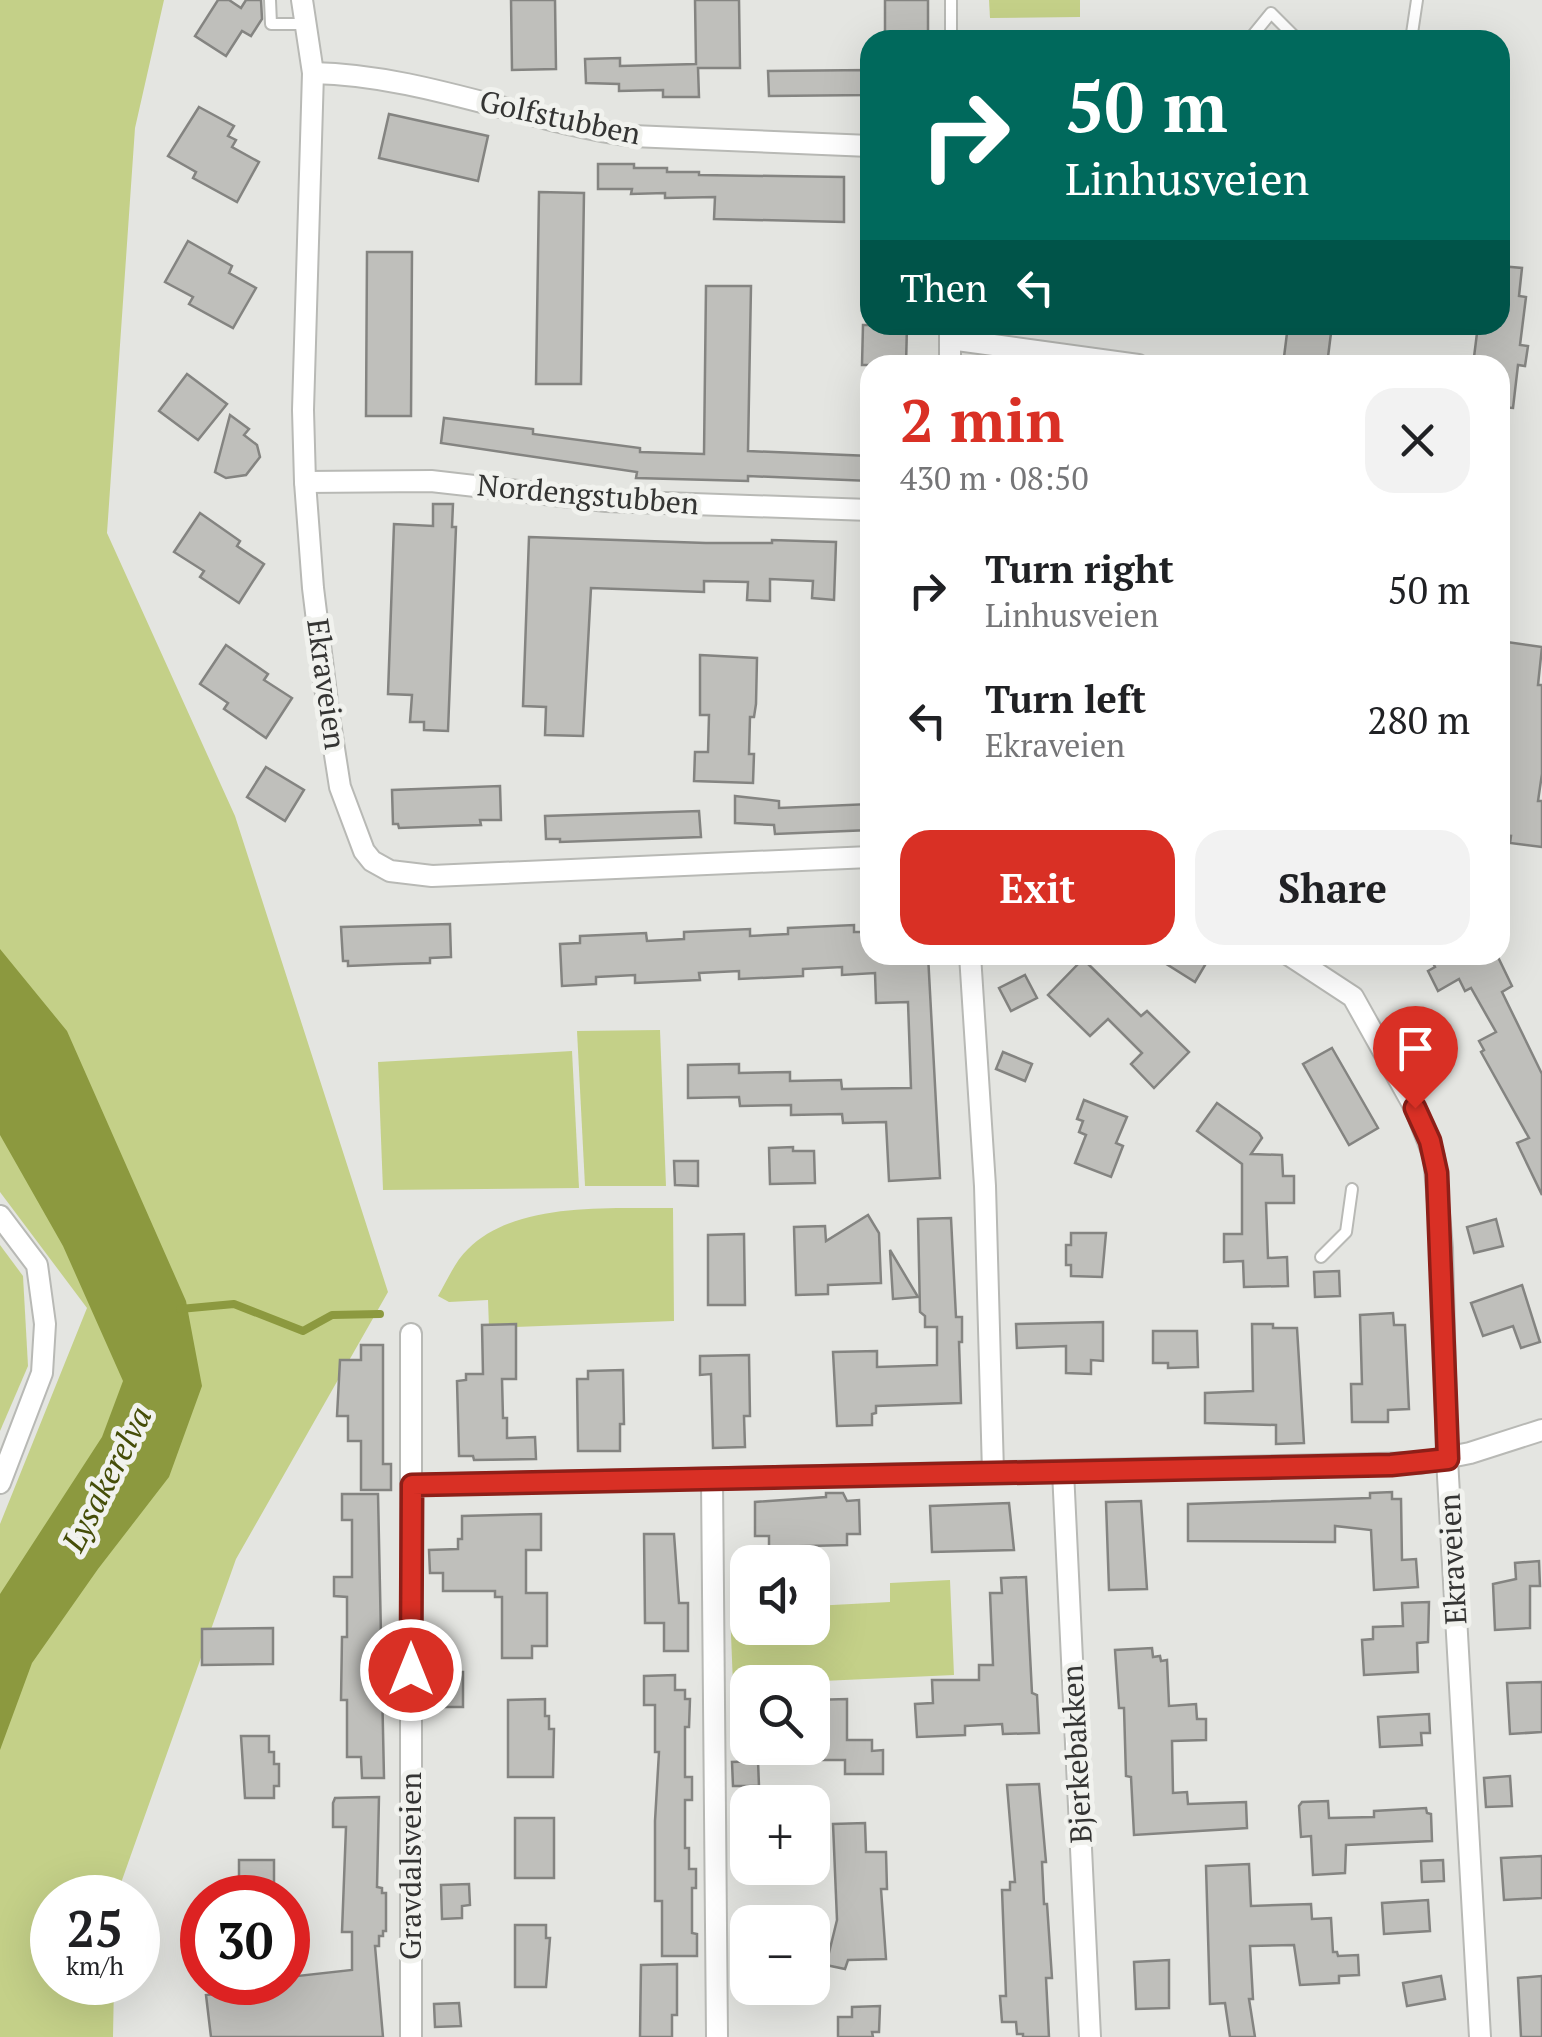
<!DOCTYPE html>
<html lang="en">
<head>
<meta charset="utf-8">
<style>
	:root { --surface:#fff; --page:#f2f2f2; --text:#202124; --muted:#757577; --accent:#d93025 }
	body { margin:0; font-family:"PT Serif",serif; background:var(--page); color:var(--text); height:100vh; display:flex; flex-direction:column; font-size:38px; white-space:nowrap }
	* { box-sizing:border-box; margin:0 }
	p { font-size:32px; color:var(--muted) }
	.icon { flex:none; width:55px; height:55px; fill:none; stroke:currentColor; stroke-width:2; stroke-linecap:round; stroke-linejoin:round }
	.map { position:relative; flex:1; overflow:hidden }
	.details { position:absolute; left:860px; top:355px; width:650px; height:610px; display:flex; flex-direction:column; background:var(--surface); border-radius:30px; box-shadow:0 10px 40px #0002 }
	.details>* { flex:none }
	.guide { position:absolute; left:860px; top:30px; width:650px; height:305px; border-radius:30px; box-shadow:0 10px 40px #0002; background:#00695c; color:#fff; overflow:hidden }
	.controls { position:absolute; left:730px; top:1545px; display:grid; gap:20px }
	.controls a { display:grid; place-items:center; width:100px; height:100px; border-radius:20px; background:var(--surface); box-shadow:0 10px 40px #0002; font-size:50px }
	.speed { position:absolute; left:30px; top:1875px; display:flex; gap:20px; font-size:50px; font-weight:700; text-align:center }
	.speed>* { display:grid; place-content:center; width:130px; height:130px; border-radius:50%; background:var(--surface); box-shadow:0 10px 40px #0002; line-height:1 }
	.speed small { font-size:25px; font-weight:400 }
	.speed .limit { border:15px solid #d22; background:#fff; color:#111 }
	.pin { position:absolute; display:grid; place-items:center; width:85px; height:85px; color:#fff; margin:-102px -42px; border-radius:50% 50% 50% 0; rotate:-45deg; box-shadow:0 0 10px #0007 }
	.pin .icon { rotate:45deg }
	.me { position:absolute; width:110px; margin:-55px; rotate:0deg; stroke-linejoin:round; filter:drop-shadow(0 0 8px #0008) }
	.turn { display:flex; align-items:center; gap:35px; height:210px; padding:0 40px; font-size:45px }
	.turn .icon { width:130px; height:130px; stroke-width:2.5 }
	.turn b { display:block; font-size:70px; line-height:85px }
	.then { display:flex; align-items:center; height:95px; padding:0 40px; background:#0003; gap:20px; font-size:38px }
	.round { display:grid; place-items:center; flex:none; width:105px; height:105px; border-radius:30px; background:var(--page) }
	.headline { display:flex; align-items:center; justify-content:space-between; height:170px; padding:0 40px }
	h1 { font-size:60px; font-weight:700; line-height:75px; color:var(--accent) }
	.button { display:flex; gap:20px; margin-top:auto; padding:20px 40px }
	.button a { flex:1; height:115px; border-radius:30px; background:var(--accent); color:#fff; font-size:40px; font-weight:700; line-height:115px; text-align:center }
	.button a+a { background:var(--page); color:var(--text) }
	ul { padding:0; list-style:none }
	li { display:flex; align-items:center; gap:30px; height:130px; padding:0 40px }
	li div { flex:1 }
	li b { display:block; font-size:38px }
	li em { font-style:normal }
	.map>svg:first-child { display:block }
</style>
</head>
<body>
<div class="map">
<svg width="1542" height="2037" viewBox="0 0 1542 2037">
	<rect width="100%" height="100%" fill="#e4e5e1"/>
	<g fill="#c4d088">
		<polygon points="0,0 164,0 135,128 107,533 235,816 388,1292 236,1559 116,1897 52,1898 52,1982 114,1983 113,2037 0,2037 0,1524 87,1308 0,1192"/>
		<polygon points="989,0 1080,0 1080,17 990,18"/>
		<polygon points="1123,30 1123,40 991,40 991,32"/>
		<polygon points="660,1030 666,1186 585,1186 577,1031"/>
		<polygon points="572,1051 579,1188 383,1190 378,1062"/>
		<path d="M673,1208L674,1321L489,1328L488,1300L449,1302L438,1296C447,1281 455,1261 468,1249C516,1201 610,1209 673,1208Z"/>
		<polygon points="0,1245 23,1276 28,1366 0,1431"/>
		<polygon points="950,1580 954,1675 733,1685 730,1609 747,1609 748,1628 812,1628 813,1606 890,1602 890,1583"/>
	</g>
	<polygon fill="#8c993f" points="0,949 67,1031 186,1301 202,1386 169,1477 98,1569 32,1663 0,1750 0,1594 102,1437 123,1381 63,1246 0,1135"/>
	<g fill="none" stroke-linecap="round" stroke-linejoin="round">
		<polyline stroke="#8c993f" stroke-width="8" points="180,1309 234,1304 303,1331 332,1315 380,1314"/>
	</g>
	<g fill="#bfbfbb" stroke="#848481" stroke-width="2.5">
		<polygon points="218,0 229,0 241,8 246,0 261,0 262,19 251,36 242,31 226,56 195,36"/>
		<polygon points="511,0 555,0 556,69 512,70"/>
		<polygon points="695,0 739,0 740,68 698,68 699,97 663,97 663,90 619,91 619,84 586,83 585,59 620,58 620,66 696,64"/>
		<rect x="885" y="0" width="43" height="40"/>
		<polygon points="870,70 870,95 769,96 768,71"/>
		<polygon points="199,107 234,126 228,136 236,140 232,147 259,162 237,202 193,178 196,172 168,156"/>
		<polygon points="389,114 488,136 478,181 379,158"/>
		<polygon points="598,164 634,164 634,168 667,168 667,172 699,172 699,175 844,177 844,222 714,219 715,197 665,198 665,193 631,194 632,189 598,189"/>
		<polygon points="539,192 584,193 581,384 536,384"/>
		<polygon points="188,241 232,266 229,273 256,288 233,328 189,304 193,297 165,282"/>
		<polygon points="367,252 412,252 411,416 366,416"/>
		<polygon points="1500,266 1522,268 1519,296 1526,297 1520,345 1528,346 1525,366 1518,365 1513,408 1500,407 1500,365 1473,365 1478,325 1500,325"/>
		<polygon points="706,286 751,286 748,451 870,456 870,481 748,476 748,481 636,478 637,472 441,443 444,418 533,429 533,434 640,448 640,452 704,454"/>
		<polygon points="863,325 907,325 906,365 862,365"/>
		<polygon points="1288,325 1332,325 1327,365 1283,365"/>
		<polygon points="187,374 227,404 198,440 159,411"/>
		<polygon points="230,415 249,429 244,435 257,445 260,457 246,475 226,478 215,472"/>
		<polygon points="433,504 453,504 452,527 456,527 448,731 424,730 424,722 410,722 412,695 388,694 394,524 433,526"/>
		<polygon points="200,513 240,541 237,546 264,564 239,603 200,577 204,571 174,552"/>
		<polygon points="529,537 706,543 772,543 772,540 836,542 834,600 812,598 813,581 770,579 770,601 747,600 748,582 704,581 704,592 591,588 583,736 545,735 546,707 523,706"/>
		<polygon points="1500,641 1542,647 1538,685 1542,685 1542,774 1538,801 1542,801 1542,847 1510,843 1511,836 1500,835"/>
		<polygon points="226,645 268,674 264,680 292,698 266,738 224,709 228,703 200,684"/>
		<polygon points="700,655 757,658 756,704 754,717 750,717 749,754 754,754 753,783 694,781 695,752 708,752 709,715 700,715"/>
		<polygon points="266,767 304,790 285,821 247,797"/>
		<polygon points="500,786 501,820 480,820 481,825 450,826 399,828 398,824 393,824 392,790"/>
		<polygon points="735,796 779,801 779,808 870,804 870,830 775,834 774,825 735,823"/>
		<polygon points="699,811 701,837 560,842 560,839 546,839 545,816"/>
		<polygon points="450,924 451,957 430,958 430,963 395,964 348,966 348,961 343,961 341,927"/>
		<polygon points="854,925 854,932 870,932 870,955 928,955 940,1178 889,1181 886,1122 843,1123 842,1114 791,1115 791,1105 740,1106 739,1097 688,1098 688,1065 739,1064 739,1073 790,1072 790,1081 841,1080 842,1089 911,1088 908,1002 876,1003 875,973 842,975 842,967 803,969 803,976 739,979 739,971 699,973 700,980 635,983 635,975 596,977 596,984 562,986 560,944 580,943 580,936 646,933 647,941 684,939 684,932 750,929 750,936 788,934 788,928"/>
		<polygon points="1152,955 1211,955 1195,982"/>
		<polygon points="1429,955 1497,955 1512,986 1502,992 1542,1074 1542,1195 1517,1143 1529,1138 1481,1052 1484,1050 1479,1041 1496,1032 1471,988 1465,991 1459,979 1438,991 1428,971 1435,967"/>
		<polygon points="1083,959 1141,1016 1147,1011 1189,1052 1154,1088 1131,1064 1142,1053 1108,1019 1090,1036 1048,995"/>
		<polygon points="1025,975 1037,998 1011,1011 999,988"/>
		<polygon points="1332,1048 1378,1128 1349,1145 1303,1064"/>
		<polygon points="1003,1052 1032,1064 1025,1081 996,1069"/>
		<polygon points="1084,1100 1127,1117 1116,1143 1123,1146 1111,1177 1075,1163 1086,1135 1079,1132 1083,1121 1077,1119"/>
		<polygon points="1217,1103 1259,1133 1262,1138 1251,1154 1282,1155 1283,1176 1294,1176 1294,1203 1266,1203 1268,1258 1287,1257 1288,1286 1244,1287 1243,1261 1224,1262 1224,1234 1242,1234 1242,1164 1197,1131"/>
		<polygon points="793,1147 793,1151 814,1151 815,1183 770,1184 769,1148"/>
		<polygon points="674,1161 698,1161 698,1186 675,1185"/>
		<polygon points="868,1215 879,1233 881,1283 828,1285 828,1294 796,1295 794,1227 825,1226 826,1241"/>
		<polygon points="951,1218 956,1317 962,1317 962,1342 959,1342 961,1403 876,1406 876,1413 872,1414 872,1425 837,1426 833,1352 877,1351 877,1367 937,1365 937,1327 925,1327 925,1316 920,1312 918,1219"/>
		<polygon points="1496,1219 1503,1246 1474,1253 1467,1227"/>
		<polygon points="1071,1233 1106,1233 1102,1277 1071,1276 1071,1265 1066,1265 1066,1245 1071,1245"/>
		<polygon points="744,1234 745,1305 708,1305 708,1235"/>
		<polygon points="890,1250 918,1297 893,1299"/>
		<polygon points="1339,1271 1340,1296 1315,1297 1314,1272"/>
		<polygon points="1522,1285 1540,1342 1521,1348 1513,1326 1483,1336 1471,1303"/>
		<polygon points="1393,1313 1394,1325 1405,1325 1409,1409 1388,1410 1388,1422 1352,1422 1351,1384 1362,1384 1360,1315"/>
		<polygon points="1103,1322 1103,1361 1091,1360 1091,1374 1066,1373 1066,1346 1017,1348 1016,1324"/>
		<polygon points="516,1324 516,1379 502,1379 503,1418 507,1418 507,1438 535,1437 536,1459 474,1460 473,1456 459,1456 457,1381 466,1380 466,1374 483,1374 482,1325"/>
		<polygon points="1252,1324 1273,1324 1273,1328 1297,1328 1304,1443 1276,1444 1276,1425 1205,1423 1205,1393 1253,1391"/>
		<polygon points="1153,1331 1197,1331 1198,1367 1168,1368 1168,1363 1153,1363"/>
		<polygon points="361,1345 383,1345 383,1464 391,1464 391,1490 361,1490 361,1441 348,1441 348,1416 337,1416 340,1360 361,1360"/>
		<polygon points="749,1355 750,1416 744,1416 745,1447 713,1448 711,1374 700,1375 700,1356"/>
		<polygon points="623,1370 624,1424 620,1424 620,1451 578,1451 577,1379 588,1379 588,1371"/>
		<polygon points="1392,1492 1392,1499 1401,1499 1402,1560 1416,1559 1418,1587 1374,1590 1371,1530 1335,1526 1335,1542 1188,1541 1188,1504 1370,1498 1370,1493"/>
		<polygon points="826,1493 843,1493 847,1501 859,1500 860,1534 847,1534 847,1545 769,1547 769,1536 755,1536 755,1502 826,1497"/>
		<polygon points="342,1494 378,1494 384,1778 362,1778 361,1757 347,1757 347,1700 341,1700 342,1637 347,1637 347,1597 334,1596 334,1577 352,1577 352,1520 342,1520"/>
		<polygon points="1141,1501 1147,1589 1109,1590 1106,1502"/>
		<polygon points="1009,1503 1014,1550 932,1552 930,1506"/>
		<polygon points="541,1514 541,1550 526,1550 526,1593 547,1593 547,1646 532,1646 532,1658 502,1658 502,1597 495,1597 495,1591 443,1591 443,1573 430,1573 429,1550 458,1549 458,1539 462,1539 462,1516"/>
		<polygon points="644,1534 674,1534 679,1603 688,1603 688,1651 664,1651 664,1623 645,1623"/>
		<polygon points="1539,1561 1540,1586 1530,1586 1530,1628 1495,1630 1493,1584 1516,1579 1515,1563"/>
		<polygon points="1026,1577 1032,1693 1037,1695 1039,1733 1003,1734 1002,1724 965,1726 965,1735 917,1737 915,1704 933,1703 932,1680 979,1680 979,1665 993,1665 990,1593 1002,1593 1001,1578"/>
		<polygon points="1429,1602 1428,1642 1417,1643 1418,1672 1364,1675 1362,1640 1373,1639 1373,1627 1403,1626 1402,1603"/>
		<polygon points="273,1628 273,1664 202,1665 202,1629"/>
		<polygon points="1152,1648 1153,1657 1160,1656 1161,1661 1167,1660 1169,1706 1196,1704 1197,1719 1206,1719 1206,1740 1172,1741 1173,1793 1187,1792 1188,1804 1246,1802 1247,1828 1134,1835 1131,1777 1126,1776 1124,1708 1119,1708 1115,1650"/>
		<polygon points="436,1672 463,1672 463,1707 437,1707"/>
		<polygon points="675,1675 675,1690 685,1690 685,1699 690,1699 689,1727 685,1727 685,1777 692,1777 692,1800 685,1800 685,1848 689,1848 689,1869 696,1869 696,1888 692,1888 692,1933 697,1934 697,1956 662,1956 662,1901 655,1901 655,1821 659,1752 655,1752 655,1705 644,1705 644,1676"/>
		<polygon points="1542,1682 1542,1732 1510,1734 1507,1683"/>
		<polygon points="545,1699 545,1716 549,1716 549,1729 554,1729 553,1777 508,1777 508,1700"/>
		<polygon points="847,1699 847,1740 872,1740 872,1751 883,1750 883,1774 845,1774 845,1760 812,1760 812,1700"/>
		<polygon points="1429,1714 1430,1733 1421,1733 1422,1745 1380,1747 1378,1717"/>
		<polygon points="241,1736 269,1736 269,1752 274,1752 274,1764 279,1764 279,1786 274,1786 274,1798 245,1798"/>
		<polygon points="758,1761 759,1786 733,1786 732,1762"/>
		<polygon points="1510,1776 1512,1806 1486,1807 1484,1778"/>
		<polygon points="1039,1784 1046,1862 1042,1862 1044,1904 1047,1904 1052,1978 1046,1978 1049,2037 1023,2037 1023,2034 1017,2034 1016,2022 1002,2022 1000,1996 1006,1996 1002,1890 1010,1890 1010,1882 1015,1882 1007,1785"/>
		<polygon points="379,1797 377,1887 382,1888 382,1893 386,1893 386,1931 383,1931 383,1936 379,1936 379,1946 375,1946 383,2037 211,2037 206,1995 277,1987 276,1982 288,1982 288,1977 352,1970 352,1932 342,1932 346,1827 333,1827 333,1803 335,1798"/>
		<polygon points="1328,1801 1329,1818 1374,1817 1374,1811 1426,1808 1427,1813 1431,1814 1432,1841 1346,1845 1345,1873 1313,1875 1311,1836 1301,1837 1299,1806 1302,1802"/>
		<rect x="515" y="1818" width="39" height="60"/>
		<polygon points="865,1823 866,1852 886,1852 887,1889 881,1889 886,1959 848,1960 845,1969 826,1965 837,1920 833,1824"/>
		<polygon points="1542,1856 1542,1898 1504,1900 1501,1858"/>
		<polygon points="239,1860 274,1860 274,1898 244,1898 244,1890 239,1890"/>
		<polygon points="1443,1860 1444,1881 1422,1882 1421,1861"/>
		<polygon points="1249,1864 1251,1906 1311,1904 1312,1919 1331,1918 1333,1952 1337,1952 1338,1956 1358,1955 1359,1975 1339,1976 1339,1983 1300,1985 1294,1945 1250,1946 1253,1999 1249,1999 1255,2037 1230,2037 1225,2003 1210,2004 1206,1866"/>
		<polygon points="469,1884 470,1905 462,1906 462,1918 442,1919 441,1885"/>
		<polygon points="1428,1900 1430,1931 1384,1934 1382,1903"/>
		<polygon points="515,1925 546,1925 546,1938 550,1938 546,1987 515,1987"/>
		<polygon points="1169,1960 1169,2008 1136,2009 1134,1962"/>
		<polygon points="677,1964 677,2015 672,2015 672,2037 640,2037 641,1965"/>
		<polygon points="1441,1976 1445,1999 1407,2006 1403,1983"/>
		<polygon points="1542,1976 1542,2037 1521,2037 1518,1978"/>
		<polygon points="459,2003 461,2026 435,2027 434,2004"/>
		<polygon points="880,2006 879,2032 872,2032 873,2037 838,2037 838,2017 852,2017 852,2007"/>
	</g>
	<g fill="none" stroke-linecap="round" stroke-linejoin="round">
		<defs>
			<g id="lane">
				<polyline points="270,0 271,24 305,24"/>
				<polyline points="951,40 951,0"/>
				<polyline points="1249,40 1271,13 1298,40"/>
				<polyline points="1411,40 1417,0"/>
				<polyline points="1321,1257 1346,1232 1352,1189"/>
			</g>
			<g id="street">
				<polyline points="302,0 313,73 303,410 305,482 313,588 328,710 340,787 364,851 372,861 390,871 432,876 870,857"/>
				<path d="M313,73C422,75 524,121 632,136L870,146"/>
				<polyline points="950,325 950,365"/>
				<polyline points="950,339 1138,365"/>
				<polyline points="305,482 431,481 606,501 870,510"/>
				<polyline points="970,955 985,1186 993,1472"/>
				<polyline points="1289,955 1353,997 1415,1108 1434,1157 1442,1248 1447,1459 1480,2037"/>
				<polyline points="0,1216 37,1265 45,1324 42,1373 0,1483"/>
				<polyline points="1063,1471 1090,2037"/>
				<polyline points="712,1480 717,2037"/>
				<polyline points="411,1485 1420,1463 1470,1453 1542,1430"/>
				<polyline points="411,2037 411,1334"/>
			</g>
		</defs>
		<use href="#lane" stroke="#b8b9b5" stroke-width="14"/>
		<use href="#street" stroke="#b8b9b5" stroke-width="24"/>
		<use href="#lane" stroke="#fff" stroke-width="10"/>
		<use href="#street" stroke="#fff" stroke-width="20"/>
	</g>
	<g fill="none" stroke-linecap="round" stroke-linejoin="round">
		<defs>
			<polyline id="route" points="411,1670 412,1485 1391,1465 1448,1459 1437,1173 1430,1141 1415,1108"/>
		</defs>
		<use href="#route" stroke="#8d1f18" stroke-width="25"/>
		<use href="#route" stroke="#d93025" stroke-width="18"/>
	</g>
	<g text-anchor="middle" stroke-width="10" stroke-linejoin="round" paint-order="stroke">
		<g font-size="30" fill="#343433" stroke="#f1f2ee">
			<text transform="translate(560 118) rotate(12)" y="10">Golfstubben</text>
			<text transform="translate(588 495) rotate(5)" y="10">Nordengstubben</text>
			<text transform="translate(326 684) rotate(82)" y="10">Ekraveien</text>
			<text transform="translate(1453 1559) rotate(-93)" y="10">Ekraveien</text>
			<text transform="translate(1077 1754) rotate(-93)" y="10">Bjerkebakken</text>
			<text transform="translate(411 1866) rotate(-90)" y="10">Gravdalsveien</text>
		</g>
		<g font-size="32" font-style="italic" fill="#454d08" stroke="#f1f2ee">
			<text transform="translate(107 1479) rotate(-63)" y="11">Lysakerelva</text>
		</g>
	</g>
</svg>
<div class="controls">
<a><svg class="icon" aria-label="sound" viewBox="0 0 24 24"><path d="M4 9h4l5-4v14l-5-4H4zM17 9q2 3 0 6"/></svg></a>
<a><svg class="icon" aria-label="search" viewBox="0 0 24 24"><circle cx="10" cy="10" r="6"/><path d="M15 15l6 6"/></svg></a>
<a>+</a>
<a>−</a>
</div>
<div class="speed"><div>25<small>km/h</small></div><div class="limit">30</div></div>
<div class="pin" style="left:1415px;top:1108px;background:#d93025"><svg class="icon" aria-label="arrive" viewBox="0 0 24 24"><path d="M6 21V4h12l-3 4 3 4H6"/></svg></div>
<svg class="me" style="left:411px;top:1670px" viewBox="-20 -20 40 40"><circle r="17" fill="#d93025" stroke="#fff" stroke-width="3"/><path d="M0-11L8 9 0 5-8 9z" fill="#fff"/></svg>
<div class="guide">
<div class="turn"><svg class="icon" aria-label="right" viewBox="0 0 24 24"><path d="M7 20v-9h11M14 6l5 5-5 5"/></svg><div><b>50 m</b>Linhusveien</div></div>
<div class="then">Then<svg class="icon" aria-label="left" viewBox="0 0 24 24"><path d="M17 20v-9H6M10 6l-5 5 5 5"/></svg></div>
</div>
<section class="details">
<div class="headline"><div><h1>2 min</h1><p>430 m · 08:50</p></div><a class="round"><svg class="icon" aria-label="close" viewBox="0 0 24 24"><path d="M6 6l12 12M18 6L6 18"/></svg></a></div>
<ul>
<li><svg class="icon" aria-label="right" viewBox="0 0 24 24"><path d="M7 20v-9h11M14 6l5 5-5 5"/></svg><div><b>Turn right</b><p>Linhusveien</p></div><em>50 m</em></li>
<li><svg class="icon" aria-label="left" viewBox="0 0 24 24"><path d="M17 20v-9H6M10 6l-5 5 5 5"/></svg><div><b>Turn left</b><p>Ekraveien</p></div><em>280 m</em></li>
</ul>
<div class="button"><a>Exit</a><a>Share</a></div>
</section>
</div>
</body>
</html>
